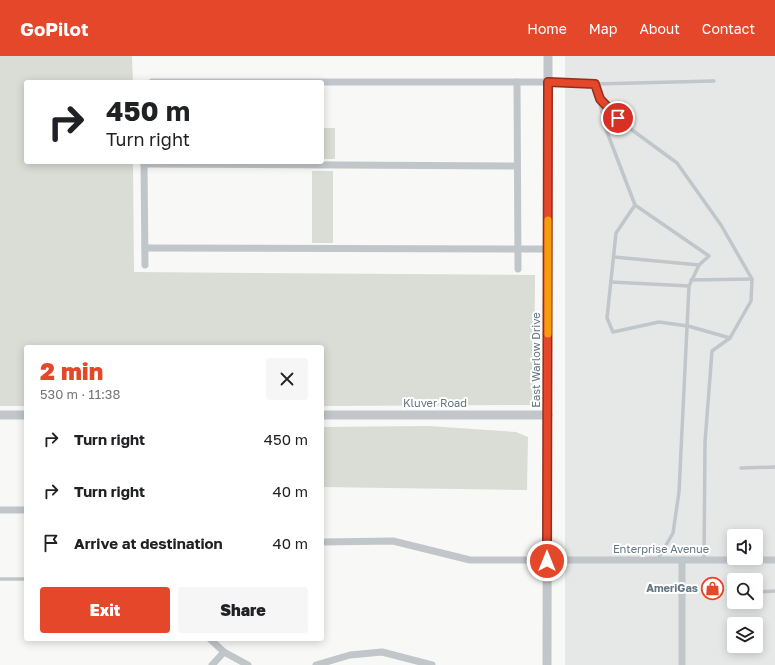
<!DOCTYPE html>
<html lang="en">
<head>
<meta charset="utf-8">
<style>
	:root { --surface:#fff; --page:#f6f6f6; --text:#202124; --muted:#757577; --accent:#e4472a }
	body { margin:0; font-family:"Golos Text",sans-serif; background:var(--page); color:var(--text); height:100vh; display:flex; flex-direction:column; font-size:15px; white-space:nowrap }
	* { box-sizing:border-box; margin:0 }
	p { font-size:13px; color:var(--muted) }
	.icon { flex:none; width:22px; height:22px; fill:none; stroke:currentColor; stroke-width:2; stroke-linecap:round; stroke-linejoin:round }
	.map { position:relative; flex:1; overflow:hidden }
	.panel { position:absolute; left:24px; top:289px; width:300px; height:296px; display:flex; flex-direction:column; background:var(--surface); border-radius:4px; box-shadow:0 2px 10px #0003 }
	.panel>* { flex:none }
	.banner { position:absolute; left:24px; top:24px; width:300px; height:84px; border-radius:4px; box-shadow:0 2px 10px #0003; background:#fff; color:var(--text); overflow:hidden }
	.buttons { position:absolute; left:727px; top:473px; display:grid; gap:8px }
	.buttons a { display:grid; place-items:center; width:36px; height:36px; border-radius:4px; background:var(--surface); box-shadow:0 2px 10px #0003; font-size:20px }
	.pin { position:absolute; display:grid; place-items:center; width:34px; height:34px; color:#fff; margin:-17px; border:2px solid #fff; border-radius:50%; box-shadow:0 1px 4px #0007 }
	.me { position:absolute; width:44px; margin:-22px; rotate:0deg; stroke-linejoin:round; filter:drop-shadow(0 0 3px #0008) }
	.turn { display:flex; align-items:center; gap:14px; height:84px; padding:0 16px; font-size:18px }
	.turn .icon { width:52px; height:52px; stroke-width:2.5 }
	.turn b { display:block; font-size:28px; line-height:34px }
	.round { display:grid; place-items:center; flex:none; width:42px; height:42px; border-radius:4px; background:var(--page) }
	.overview { display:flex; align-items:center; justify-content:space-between; height:68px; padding:0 16px }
	h1 { font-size:24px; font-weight:800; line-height:30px; color:var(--accent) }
	.button { display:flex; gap:8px; margin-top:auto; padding:8px 16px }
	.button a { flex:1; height:46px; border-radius:4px; background:var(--accent); color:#fff; font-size:16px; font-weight:800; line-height:46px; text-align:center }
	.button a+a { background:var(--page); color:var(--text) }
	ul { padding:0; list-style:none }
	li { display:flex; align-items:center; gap:12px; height:52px; padding:0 16px }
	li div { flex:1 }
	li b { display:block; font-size:15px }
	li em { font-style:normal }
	header { display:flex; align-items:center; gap:24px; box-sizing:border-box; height:56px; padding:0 20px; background:var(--accent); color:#fff }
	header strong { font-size:19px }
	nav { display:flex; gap:22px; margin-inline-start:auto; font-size:14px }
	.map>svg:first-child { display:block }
</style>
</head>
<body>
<header>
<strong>GoPilot</strong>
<nav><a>Home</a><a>Map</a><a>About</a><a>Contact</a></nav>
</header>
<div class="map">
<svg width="775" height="609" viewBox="0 0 775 609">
	<rect width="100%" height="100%" fill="#f8f8f6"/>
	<path fill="#e6e8e7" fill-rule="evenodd" d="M565,0H775V609H565ZM734,480H756V502H734ZM734,524H756V546H734ZM734,568H756V590H734Z"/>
	<g fill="#d9ddd5">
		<polygon points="0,0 132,0 133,26 26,26 26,106 133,106 134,216 535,219 534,349 322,350 322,291 26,291 26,350 0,350"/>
		<rect x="322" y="72" width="13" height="31"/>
		<rect x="312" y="115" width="21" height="72"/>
		<polygon points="428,370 516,376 528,381 527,434 322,431 322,371"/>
	</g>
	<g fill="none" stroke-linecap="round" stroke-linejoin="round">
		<g stroke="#c1c6ca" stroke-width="3.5">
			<polyline points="549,26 595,28 714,25"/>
			<polyline points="595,28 607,76 635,149 616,177 607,262 613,276 659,266 688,270 730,282"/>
			<polyline points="600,43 628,71 677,107 721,169 752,223 751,245 730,282 712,295 705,386 704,504"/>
			<polyline points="635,149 709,200 699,209 689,230 679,436 673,477 658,503"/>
			<polyline points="614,201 699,209"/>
			<polyline points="691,224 752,223"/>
			<polyline points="611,226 689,230"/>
			<polyline points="741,412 775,411"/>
			<polyline points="0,523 26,523"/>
			<polyline points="756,536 775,535"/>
		</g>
		<g stroke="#c1c6ca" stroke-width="7">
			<polyline points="152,26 548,26"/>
			<polyline points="517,26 518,213"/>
			<polyline points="144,106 145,209"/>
			<polyline points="144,108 517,110"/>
			<polyline points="145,192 548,193"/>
			<polyline points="0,454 26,454"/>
			<polyline points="322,486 393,485 470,504 775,504"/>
			<polyline points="210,583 224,596 248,609"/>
			<polyline points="212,609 224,596"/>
			<polyline points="316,609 350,599 382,596 432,609"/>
			<polyline points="682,609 682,504"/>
		</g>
		<g stroke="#c1c6ca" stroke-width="9">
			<polyline points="0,359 26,359"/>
			<polyline points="322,359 548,359"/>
			<polyline points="547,609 548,0"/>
		</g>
	</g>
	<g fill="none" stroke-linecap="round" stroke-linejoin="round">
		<defs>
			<polyline id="route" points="547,505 548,26 595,28 600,43 618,62"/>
		</defs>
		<use href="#route" stroke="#942e1b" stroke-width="10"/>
		<use href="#route" stroke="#e4472a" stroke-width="7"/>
		<polyline stroke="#f59e0b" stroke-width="7" points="548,278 548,164"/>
	</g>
	<defs>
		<symbol id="shop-ring" viewBox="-11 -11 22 22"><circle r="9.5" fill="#fff" stroke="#e4472a" stroke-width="1.5"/><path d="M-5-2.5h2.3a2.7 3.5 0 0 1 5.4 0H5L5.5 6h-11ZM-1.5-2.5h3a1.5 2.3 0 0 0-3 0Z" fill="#e4472a"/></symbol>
	</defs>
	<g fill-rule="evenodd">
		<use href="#shop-ring" x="700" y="520" width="25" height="25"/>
	</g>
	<g text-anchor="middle" stroke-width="4" stroke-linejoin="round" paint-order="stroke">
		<g font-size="11" fill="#637681" stroke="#fff">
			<text transform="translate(536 304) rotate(-90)" y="4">East Warlow Drive</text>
			<text x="435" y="351">Kluver Road</text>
			<text x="661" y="497">Enterprise Avenue</text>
		</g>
		<g font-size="11" font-weight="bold" fill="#637681" stroke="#fff" text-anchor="end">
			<text x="698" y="536">AmeriGas</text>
		</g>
	</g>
</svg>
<div class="buttons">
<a><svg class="icon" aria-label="sound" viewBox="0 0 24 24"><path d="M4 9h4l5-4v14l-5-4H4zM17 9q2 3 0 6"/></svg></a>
<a><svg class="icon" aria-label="search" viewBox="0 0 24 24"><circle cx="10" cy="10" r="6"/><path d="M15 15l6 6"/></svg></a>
<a><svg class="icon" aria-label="layers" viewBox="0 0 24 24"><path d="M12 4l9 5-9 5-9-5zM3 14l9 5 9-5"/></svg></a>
</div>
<div class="pin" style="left:618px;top:62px;background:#d93025"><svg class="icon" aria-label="arrive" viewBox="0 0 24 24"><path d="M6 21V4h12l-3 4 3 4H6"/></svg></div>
<svg class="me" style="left:547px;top:505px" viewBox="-20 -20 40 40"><circle r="17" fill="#e4472a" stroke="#fff" stroke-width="3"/><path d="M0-11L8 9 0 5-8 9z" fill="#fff"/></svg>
<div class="banner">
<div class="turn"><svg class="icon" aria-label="right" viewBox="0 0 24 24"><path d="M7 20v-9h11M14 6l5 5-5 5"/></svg><div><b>450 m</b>Turn right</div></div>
</div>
<section class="panel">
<div class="overview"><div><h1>2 min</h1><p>530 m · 11:38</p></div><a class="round"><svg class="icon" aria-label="close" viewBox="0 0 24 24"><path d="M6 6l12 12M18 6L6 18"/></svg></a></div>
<ul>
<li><svg class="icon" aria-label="right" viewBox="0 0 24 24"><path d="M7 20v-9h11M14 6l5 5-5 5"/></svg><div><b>Turn right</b></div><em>450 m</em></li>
<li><svg class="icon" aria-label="right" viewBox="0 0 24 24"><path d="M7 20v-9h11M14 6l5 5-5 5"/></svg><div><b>Turn right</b></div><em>40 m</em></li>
<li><svg class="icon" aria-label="arrive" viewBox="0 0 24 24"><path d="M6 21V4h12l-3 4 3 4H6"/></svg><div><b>Arrive at destination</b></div><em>40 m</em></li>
</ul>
<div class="button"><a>Exit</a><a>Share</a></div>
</section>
</div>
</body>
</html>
